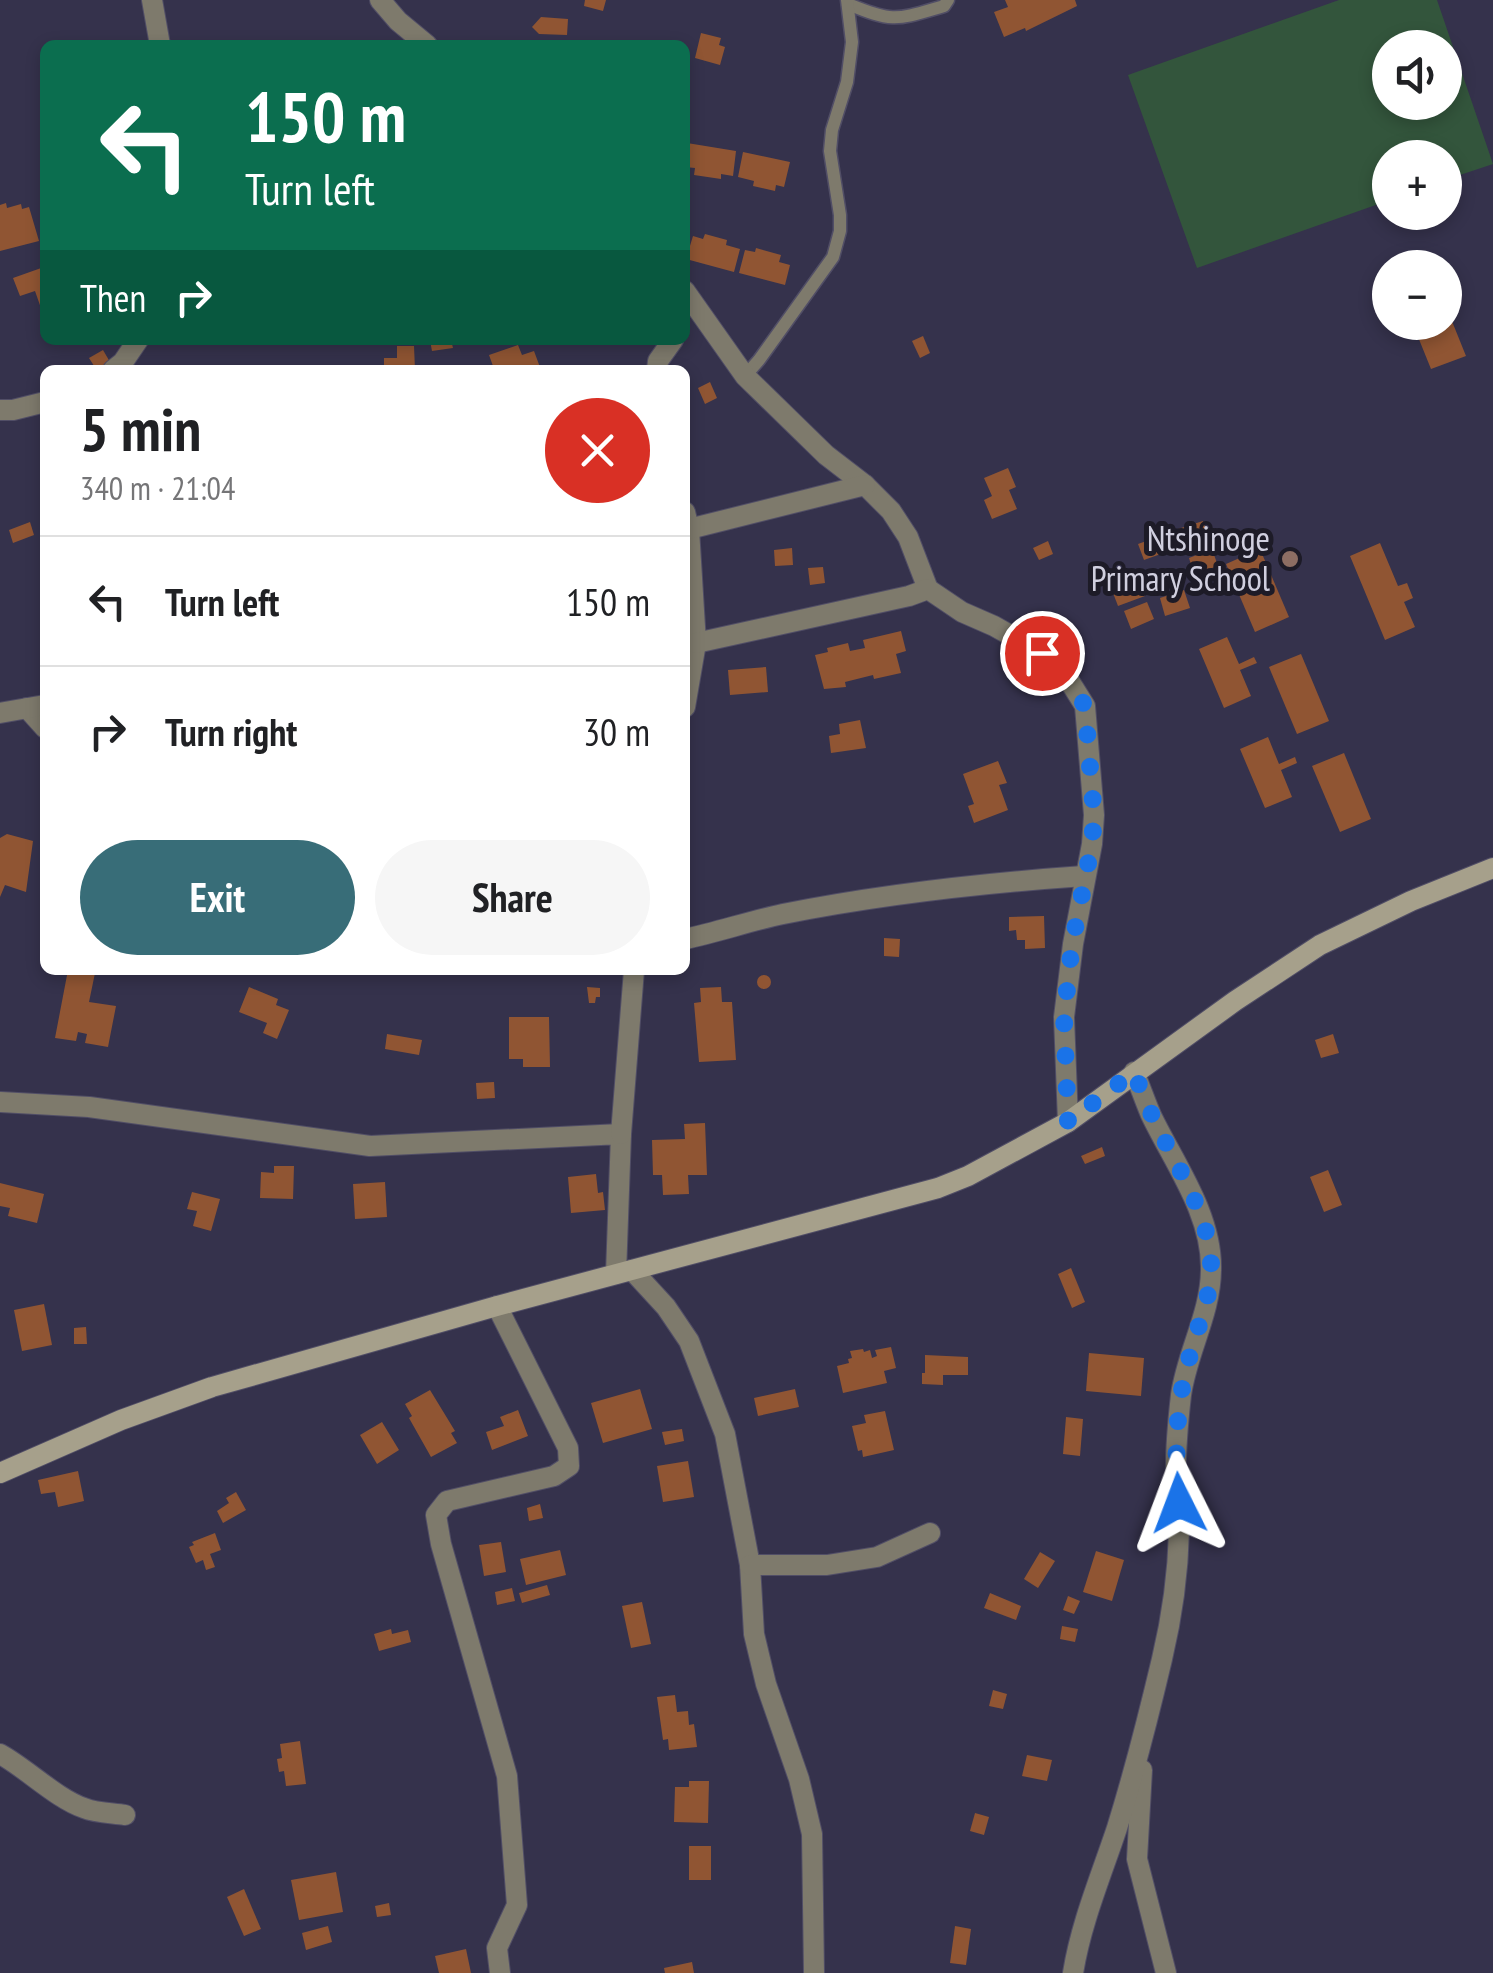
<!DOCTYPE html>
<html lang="en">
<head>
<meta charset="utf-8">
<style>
	:root { --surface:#fff; --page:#f6f6f6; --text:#202124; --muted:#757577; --line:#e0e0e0; --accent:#386d78 }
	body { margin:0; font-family:"PT Sans Narrow",sans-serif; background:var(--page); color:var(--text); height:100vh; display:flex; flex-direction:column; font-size:38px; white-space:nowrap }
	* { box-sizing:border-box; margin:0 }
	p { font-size:32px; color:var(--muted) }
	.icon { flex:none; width:55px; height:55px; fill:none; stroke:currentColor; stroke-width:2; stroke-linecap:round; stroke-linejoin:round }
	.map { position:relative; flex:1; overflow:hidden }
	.drawer { position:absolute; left:40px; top:365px; width:650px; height:610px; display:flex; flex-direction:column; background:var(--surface); border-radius:15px; box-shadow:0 5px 15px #0003 }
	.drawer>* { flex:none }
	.banner { position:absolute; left:40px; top:40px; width:650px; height:305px; border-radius:15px; box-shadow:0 5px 15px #0003; background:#0b6e4f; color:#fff; overflow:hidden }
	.controls { position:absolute; left:1372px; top:30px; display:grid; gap:20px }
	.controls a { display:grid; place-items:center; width:90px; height:90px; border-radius:50%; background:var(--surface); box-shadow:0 5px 15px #0003; font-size:50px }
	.pin { position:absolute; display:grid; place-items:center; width:85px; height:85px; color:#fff; margin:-42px; border:5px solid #fff; border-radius:50%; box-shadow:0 2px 10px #0007 }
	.me { position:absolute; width:110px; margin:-55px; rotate:357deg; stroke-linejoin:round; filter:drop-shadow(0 0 8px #0008) }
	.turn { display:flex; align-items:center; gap:35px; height:210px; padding:0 40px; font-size:45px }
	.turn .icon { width:130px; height:130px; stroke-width:2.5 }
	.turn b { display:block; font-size:70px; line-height:85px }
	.then { display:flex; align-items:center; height:95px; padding:0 40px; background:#0003; gap:20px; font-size:38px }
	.round { display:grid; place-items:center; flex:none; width:105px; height:105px; border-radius:52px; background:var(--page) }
	.head { display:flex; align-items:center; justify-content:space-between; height:170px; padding:0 40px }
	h1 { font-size:60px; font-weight:700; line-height:75px }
	.primary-button { display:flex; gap:20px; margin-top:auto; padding:20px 40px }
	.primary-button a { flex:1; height:115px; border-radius:60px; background:var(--accent); color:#fff; font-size:40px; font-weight:700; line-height:115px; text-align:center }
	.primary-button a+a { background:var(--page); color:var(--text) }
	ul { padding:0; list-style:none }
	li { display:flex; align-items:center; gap:30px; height:130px; padding:0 40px; border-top:2px solid var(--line) }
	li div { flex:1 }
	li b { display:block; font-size:38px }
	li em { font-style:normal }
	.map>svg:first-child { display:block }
</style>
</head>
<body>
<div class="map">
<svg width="1493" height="1973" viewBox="0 0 1493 1973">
	<rect width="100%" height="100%" fill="#35324c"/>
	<path fill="#33553c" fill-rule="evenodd" d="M1339,0H1437L1493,164L1445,180V158H1390V200L1197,268L1128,75ZM1390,48H1445V102H1390Z"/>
	<g fill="#905533">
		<polygon points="585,0 606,0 603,11 584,6"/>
		<polygon points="1005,0 1075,0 1077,6 1026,31 1025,28 1004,37 994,12 1008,7"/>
		<polygon points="541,17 568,19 567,35 539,34 532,27"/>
		<polygon points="701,33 721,38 719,45 725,47 720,65 695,58"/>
		<polygon points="687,143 736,151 733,176 721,174 721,179 694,175 695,168 685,167"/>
		<polygon points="743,152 790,162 784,187 776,185 775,191 753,186 754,181 738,177"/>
		<polygon points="6,203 7,208 21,204 22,209 29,207 39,241 0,251 0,205"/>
		<polygon points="705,234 727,240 726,245 740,249 734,272 686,259 693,236 703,239"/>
		<polygon points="756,248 781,255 779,262 790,265 785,285 739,273 745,250 755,252"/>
		<polygon points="44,267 45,310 42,311 35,291 20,296 13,278"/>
		<polygon points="1445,304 1466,356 1431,369 1412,322 1445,322"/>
		<polygon points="923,336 930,353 920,358 912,341"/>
		<polygon points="430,340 451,340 453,348 432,351"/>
		<polygon points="518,345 522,355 534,351 541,370 484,370 493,366 489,355"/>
		<polygon points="397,346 414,346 415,370 384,370 384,358 397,358"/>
		<polygon points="103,350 110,362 96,369 89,358"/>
		<polygon points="710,382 717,398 705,404 698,388"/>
		<polygon points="1008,468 1016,487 1009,490 1017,509 992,519 984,500 992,496 984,478"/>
		<polygon points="1203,521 1208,536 1183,544 1178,529"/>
		<polygon points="30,522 34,535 13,543 9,530"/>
		<polygon points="1163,535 1169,551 1144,560 1138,544"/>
		<polygon points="1048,541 1053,554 1039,560 1033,548"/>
		<polygon points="1380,543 1398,586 1407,583 1413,598 1404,602 1415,627 1385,640 1350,556"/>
		<polygon points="792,548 793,565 775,566 774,550"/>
		<polygon points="1212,549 1218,566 1194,574 1189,558"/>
		<polygon points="1260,549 1289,617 1255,632 1226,564"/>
		<polygon points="823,567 825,583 810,585 808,568"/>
		<polygon points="1137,575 1145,596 1118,606 1110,585"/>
		<polygon points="1184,590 1190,608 1165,616 1160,598"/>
		<polygon points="1147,602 1154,619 1131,629 1124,611"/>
		<polygon points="901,631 906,651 896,654 901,673 874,679 873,675 845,682 846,687 824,689 815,655 828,652 827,648 848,643 850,651 865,648 863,640"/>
		<polygon points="1227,637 1239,664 1254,657 1257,663 1240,670 1251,696 1224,708 1199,649"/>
		<polygon points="1301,654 1329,721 1297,734 1269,667"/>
		<polygon points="766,667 768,692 730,695 728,670"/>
		<polygon points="860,720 866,748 831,753 829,736 840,734 839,724"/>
		<polygon points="1268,737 1279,764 1295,757 1297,763 1281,770 1292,797 1265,808 1240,749"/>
		<polygon points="1344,753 1371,819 1340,832 1312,766"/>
		<polygon points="998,761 1007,783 999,785 1008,810 974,823 968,806 974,804 963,774"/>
		<polygon points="7,834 33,841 26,892 5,885 0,897 0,838"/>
		<polygon points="1044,916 1045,948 1025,949 1025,940 1017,940 1016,930 1009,931 1009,917"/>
		<polygon points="884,938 900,939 899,957 884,956"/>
		<polygon points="68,970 95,973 89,1002 116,1006 108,1047 85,1043 87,1034 78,1032 76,1041 55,1038"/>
		<circle cx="764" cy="982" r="7"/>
		<polygon points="249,987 278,999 276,1005 289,1010 277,1039 263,1033 267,1023 239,1012"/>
		<polygon points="587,987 600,988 600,997 596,997 595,1003 589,1003"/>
		<polygon points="721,987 722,1002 732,1002 736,1060 699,1062 694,1003 701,1002 700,988"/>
		<polygon points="509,1017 549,1017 550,1067 523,1067 523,1059 509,1059"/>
		<polygon points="387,1034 422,1040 419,1055 385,1049"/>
		<polygon points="1333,1034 1339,1053 1321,1058 1315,1040"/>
		<polygon points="494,1082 495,1098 477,1099 476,1083"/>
		<polygon points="705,1123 707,1175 688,1175 689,1194 663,1195 662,1175 653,1175 652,1140 685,1139 684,1124"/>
		<polygon points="1102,1147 1105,1156 1085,1164 1081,1156"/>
		<polygon points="274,1166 294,1166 293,1199 260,1198 261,1172 274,1173"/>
		<polygon points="1328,1170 1342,1205 1324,1212 1310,1177"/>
		<polygon points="596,1174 598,1193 603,1192 605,1210 571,1213 568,1177"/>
		<polygon points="385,1182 387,1217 355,1219 353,1184"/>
		<polygon points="0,1183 44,1194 37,1223 8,1216 10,1208 0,1206"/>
		<polygon points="192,1192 220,1199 211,1231 193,1226 197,1211 187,1209"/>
		<polygon points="1071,1268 1085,1302 1072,1308 1058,1274"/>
		<polygon points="44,1304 52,1345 22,1351 14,1310"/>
		<polygon points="86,1327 87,1344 74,1344 74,1328"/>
		<polygon points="891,1347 896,1368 884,1371 887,1383 843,1393 837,1366 849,1363 848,1359 852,1358 850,1351 863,1349 864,1352 870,1350 872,1358 877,1356 875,1350"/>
		<polygon points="1089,1353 1144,1358 1141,1396 1086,1391"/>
		<polygon points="925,1355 968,1357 968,1375 943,1375 943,1385 922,1384 922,1373 925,1373"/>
		<polygon points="640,1389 652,1429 603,1443 591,1403"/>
		<polygon points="795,1389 799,1407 758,1416 754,1398"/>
		<polygon points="430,1390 455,1431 451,1433 457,1443 431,1457 409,1418 412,1416 405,1404"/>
		<polygon points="518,1410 528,1436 492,1450 486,1432 504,1426 500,1417"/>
		<polygon points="885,1411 894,1450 863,1457 862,1450 858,1451 852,1426 866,1423 864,1415"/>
		<polygon points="1066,1417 1083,1419 1080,1456 1063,1454"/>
		<polygon points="382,1422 399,1450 377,1464 360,1435"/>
		<polygon points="682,1429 684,1441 665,1445 662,1432"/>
		<polygon points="688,1461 694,1497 663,1502 657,1466"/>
		<polygon points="78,1471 84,1501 58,1507 55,1492 41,1494 38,1480"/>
		<polygon points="236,1492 246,1510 223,1523 217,1511 229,1503 226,1498"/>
		<polygon points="540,1504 543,1518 529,1521 527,1508"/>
		<polygon points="215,1533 221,1550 210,1554 215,1567 206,1570 203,1560 196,1563 189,1547 194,1545 192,1542"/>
		<polygon points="501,1542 506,1572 484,1576 479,1545"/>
		<polygon points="560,1550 566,1575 526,1585 520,1559"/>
		<polygon points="1096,1551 1124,1560 1112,1601 1083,1592"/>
		<polygon points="1040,1552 1055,1561 1038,1588 1024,1579"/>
		<polygon points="547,1585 550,1595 522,1603 519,1593"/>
		<polygon points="512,1588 515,1601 497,1605 495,1592"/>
		<polygon points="990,1593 1021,1606 1016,1620 984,1608"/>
		<polygon points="1068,1596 1080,1601 1074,1614 1063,1610"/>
		<polygon points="642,1602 651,1644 631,1648 622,1606"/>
		<polygon points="1062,1626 1078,1629 1075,1642 1060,1639"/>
		<polygon points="391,1629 392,1634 408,1630 411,1642 379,1651 374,1634"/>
		<polygon points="993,1690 1007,1694 1003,1709 989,1706"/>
		<polygon points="675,1695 677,1712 688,1711 689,1725 694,1724 697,1747 669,1750 668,1739 663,1740 657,1697"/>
		<polygon points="300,1741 306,1784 286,1786 284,1771 279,1772 277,1759 282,1758 280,1744"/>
		<polygon points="1027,1755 1052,1760 1047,1781 1022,1776"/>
		<polygon points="689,1781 709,1781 708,1823 674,1822 675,1787 689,1787"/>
		<polygon points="975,1813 989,1817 984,1835 970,1831"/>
		<rect x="689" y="1846" width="22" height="34"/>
		<polygon points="336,1872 343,1912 299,1920 291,1880"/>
		<polygon points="244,1889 261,1929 244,1936 227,1897"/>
		<polygon points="389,1903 391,1915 377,1917 375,1906"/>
		<polygon points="328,1926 332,1942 306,1950 302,1933"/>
		<polygon points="955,1926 971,1929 966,1965 950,1963"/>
		<polygon points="466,1949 471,1973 439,1973 435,1956"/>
		<polygon points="692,1962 694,1973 665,1973 664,1968"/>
	</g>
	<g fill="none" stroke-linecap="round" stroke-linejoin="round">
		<defs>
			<g id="lane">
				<path d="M848,4C894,23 896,20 944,6L948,0"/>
				<polyline points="745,376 759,360 833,257 840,231 840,215 830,151 832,130 847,82 852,42 847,0"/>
			</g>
			<g id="street">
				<polyline points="152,0 160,45"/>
				<polyline points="380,0 398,21 427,45"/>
				<polyline points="685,291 745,376 826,455 865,485 891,511 908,537 928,589"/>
				<polyline points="113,370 123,362 138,340"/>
				<polyline points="657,370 658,361 673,340"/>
				<polyline points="0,410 13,410 45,402"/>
				<polyline points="685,512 689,529 696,643 685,707"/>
				<polyline points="689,529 865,485"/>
				<polyline points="696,643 909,596 928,589 962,612 994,626 1042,653 1070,682 1085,706 1094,815 1092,844 1073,944 1064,1017 1068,1122"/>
				<polyline points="27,708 45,728"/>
				<polyline points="0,713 45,705"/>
				<path d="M685,939C718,932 750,921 783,914C883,894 983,883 1084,876"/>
				<polyline points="0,1102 89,1107 370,1146 621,1134 616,1274"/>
				<polyline points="621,1134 634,970"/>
				<polyline points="632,1270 666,1307 689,1341 725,1434 750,1565 754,1634 766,1684 799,1779 812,1834 814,1973"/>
				<polyline points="497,1306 568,1448 569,1466 554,1476 447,1501 436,1515 441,1544 507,1776 517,1905 497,1948 500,1973"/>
				<polyline points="750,1565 827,1565 877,1557 930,1533"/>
				<path d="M0,1754C26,1768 57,1799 84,1808C96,1813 112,1813 125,1815"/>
				<polyline points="1142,1770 1137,1859 1166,1973"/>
				<path d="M1073,1973C1081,1923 1101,1876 1117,1828C1134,1773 1149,1714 1162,1659C1172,1617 1178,1574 1179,1531C1180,1513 1177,1496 1176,1478C1175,1450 1178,1422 1181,1395C1187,1352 1211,1313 1211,1269C1212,1214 1174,1163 1151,1115C1145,1101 1140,1086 1134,1072"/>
			</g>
			<polyline id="secondary" points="0,1473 121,1420 212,1387 497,1306 938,1188 968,1176 1068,1122 1235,1001 1320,945 1411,901 1493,868"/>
		</defs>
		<use href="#lane" stroke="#514e66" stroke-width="15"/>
		<use href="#street" stroke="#514e66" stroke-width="22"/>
		<use href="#secondary" stroke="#514e66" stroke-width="22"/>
		<use href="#lane" stroke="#7e7a6c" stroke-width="12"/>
		<use href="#street" stroke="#7e7a6c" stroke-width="20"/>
		<use href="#secondary" stroke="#a6a08b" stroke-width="20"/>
	</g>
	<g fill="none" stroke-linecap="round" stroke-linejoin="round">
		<path stroke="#1a73e8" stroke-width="18" stroke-dasharray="0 32.4" d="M1042,653L1070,682L1085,706L1094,815L1092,844L1072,944L1064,1017L1068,1122L1134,1072C1140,1087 1145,1101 1152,1115C1173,1161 1213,1218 1211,1271C1210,1299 1198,1325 1191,1352C1176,1400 1174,1453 1179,1503"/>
	</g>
	<circle fill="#8d6e63" stroke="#1d1b27" stroke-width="4" cx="1290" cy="559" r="10"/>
	<g text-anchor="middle" stroke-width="10" stroke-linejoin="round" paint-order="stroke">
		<g font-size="35" fill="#d0cfdf" stroke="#1d1b27" text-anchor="end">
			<text x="1270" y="551">Ntshinoge<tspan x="1270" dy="40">Primary School</tspan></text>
		</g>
	</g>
</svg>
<div class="controls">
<a><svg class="icon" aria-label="sound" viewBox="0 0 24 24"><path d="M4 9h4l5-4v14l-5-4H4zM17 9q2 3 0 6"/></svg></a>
<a>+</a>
<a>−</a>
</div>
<div class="pin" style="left:1042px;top:653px;background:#d93025"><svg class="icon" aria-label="arrive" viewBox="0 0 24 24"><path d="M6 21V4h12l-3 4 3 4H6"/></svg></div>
<svg class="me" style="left:1179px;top:1503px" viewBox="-20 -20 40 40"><path d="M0-17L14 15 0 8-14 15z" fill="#1a73e8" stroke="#fff" stroke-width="4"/></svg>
<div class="banner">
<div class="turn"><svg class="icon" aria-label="left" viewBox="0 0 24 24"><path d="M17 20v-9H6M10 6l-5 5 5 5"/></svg><div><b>150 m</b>Turn left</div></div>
<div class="then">Then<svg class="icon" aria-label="right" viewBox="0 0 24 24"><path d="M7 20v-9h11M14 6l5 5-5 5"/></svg></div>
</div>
<section class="drawer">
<div class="head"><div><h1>5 min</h1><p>340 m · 21:04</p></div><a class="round" style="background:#d93025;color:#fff"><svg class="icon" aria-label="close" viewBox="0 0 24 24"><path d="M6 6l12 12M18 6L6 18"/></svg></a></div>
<ul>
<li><svg class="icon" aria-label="left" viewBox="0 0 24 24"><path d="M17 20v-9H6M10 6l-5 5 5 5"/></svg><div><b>Turn left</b></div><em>150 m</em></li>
<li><svg class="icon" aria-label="right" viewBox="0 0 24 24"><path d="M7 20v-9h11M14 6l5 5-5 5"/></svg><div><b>Turn right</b></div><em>30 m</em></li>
</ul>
<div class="primary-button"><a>Exit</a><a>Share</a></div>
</section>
</div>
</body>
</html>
